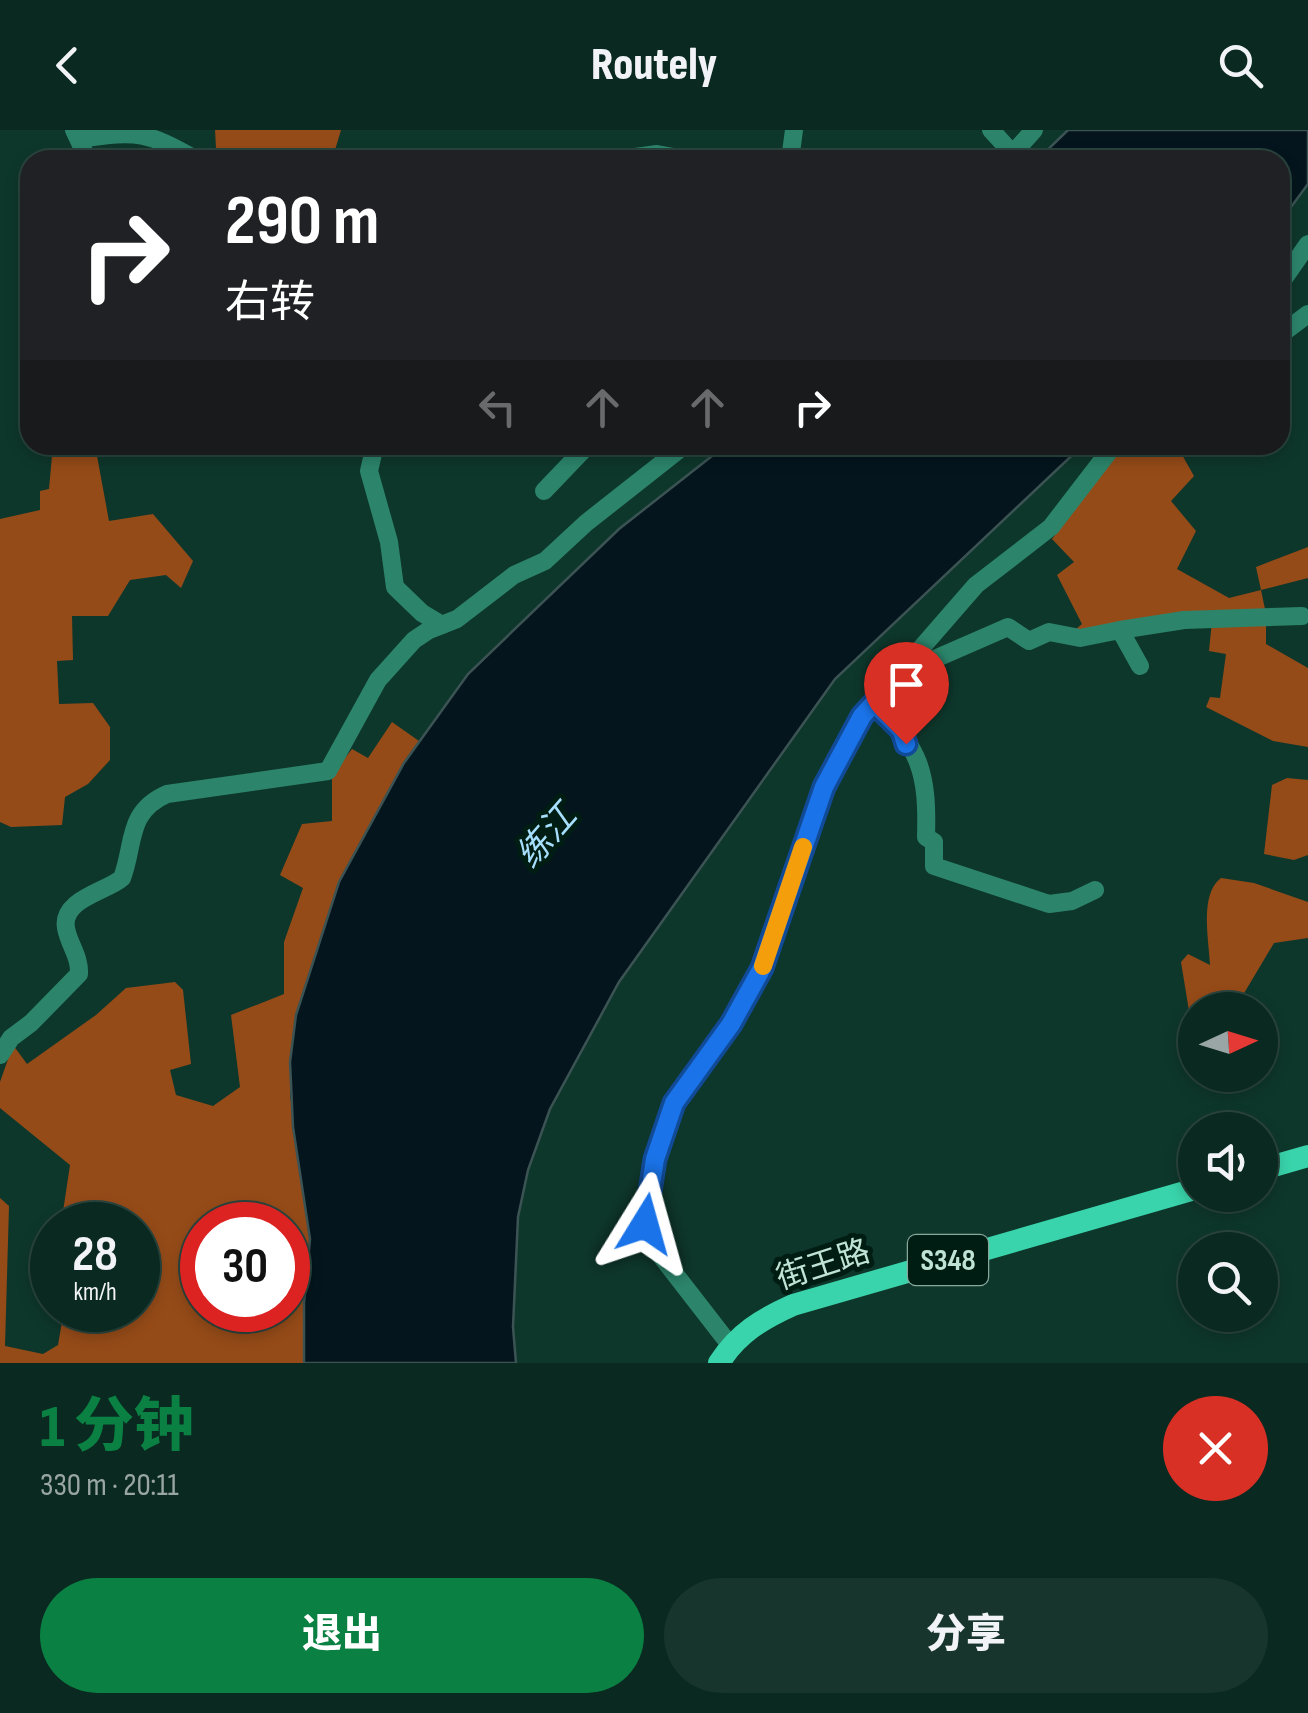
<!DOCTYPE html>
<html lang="zh">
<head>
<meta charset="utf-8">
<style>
	:root { --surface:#0a2920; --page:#18352d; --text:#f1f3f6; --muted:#99a6a5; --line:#2a453e; --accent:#0b8043 }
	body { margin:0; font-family:"Sofia Sans Condensed","Noto Sans SC",sans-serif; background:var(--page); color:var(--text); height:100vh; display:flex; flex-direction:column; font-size:38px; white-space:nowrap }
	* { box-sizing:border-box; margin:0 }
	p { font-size:32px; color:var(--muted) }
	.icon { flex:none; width:55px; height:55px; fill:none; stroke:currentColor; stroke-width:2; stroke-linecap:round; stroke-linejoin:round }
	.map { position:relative; height:1233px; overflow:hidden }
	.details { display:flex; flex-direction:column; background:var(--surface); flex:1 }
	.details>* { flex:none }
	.top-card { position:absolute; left:20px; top:20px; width:1270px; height:305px; border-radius:30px; box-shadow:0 5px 15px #0003,0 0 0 2px var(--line); background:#202124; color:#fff; overflow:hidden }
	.needle { width:65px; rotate:86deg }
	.controls { position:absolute; left:1178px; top:862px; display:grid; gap:20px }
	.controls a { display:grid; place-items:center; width:100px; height:100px; border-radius:50%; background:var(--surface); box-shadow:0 5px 15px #0003,0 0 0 2px var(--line); font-size:50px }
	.speed { position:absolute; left:30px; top:1072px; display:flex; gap:20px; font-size:50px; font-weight:700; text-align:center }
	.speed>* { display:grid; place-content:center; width:130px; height:130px; border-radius:50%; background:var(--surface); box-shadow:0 5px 15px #0003,0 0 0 2px var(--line); line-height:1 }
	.speed small { font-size:25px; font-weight:400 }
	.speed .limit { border:15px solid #d22; background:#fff; color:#111 }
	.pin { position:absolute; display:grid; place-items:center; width:85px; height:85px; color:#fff; margin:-102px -42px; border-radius:50% 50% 50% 0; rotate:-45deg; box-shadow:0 0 10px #0007 }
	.pin .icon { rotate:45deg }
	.me { position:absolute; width:110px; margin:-55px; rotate:8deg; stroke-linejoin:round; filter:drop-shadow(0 0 8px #0008) }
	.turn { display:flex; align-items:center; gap:35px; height:210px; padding:0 40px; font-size:45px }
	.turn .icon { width:130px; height:130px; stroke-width:2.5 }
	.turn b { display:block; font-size:70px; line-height:85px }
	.lanes { display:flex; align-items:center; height:95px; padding:0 40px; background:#0003; justify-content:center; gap:50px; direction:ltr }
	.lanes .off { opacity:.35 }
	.round { display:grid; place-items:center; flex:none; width:105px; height:105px; border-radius:52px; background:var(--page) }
	.summary { display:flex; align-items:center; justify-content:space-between; height:170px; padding:0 40px }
	h1 { font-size:60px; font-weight:800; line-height:75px; color:var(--accent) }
	.action { display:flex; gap:20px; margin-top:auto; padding:20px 40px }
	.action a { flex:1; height:115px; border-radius:60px; background:var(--accent); color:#fff; font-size:40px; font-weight:800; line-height:115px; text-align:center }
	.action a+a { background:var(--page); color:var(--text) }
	header { display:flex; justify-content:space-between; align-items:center; height:130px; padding:0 40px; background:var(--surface); font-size:45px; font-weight:800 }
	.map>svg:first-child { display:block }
</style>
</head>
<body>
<header><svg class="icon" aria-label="back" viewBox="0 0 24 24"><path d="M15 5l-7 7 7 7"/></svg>Routely<svg class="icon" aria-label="search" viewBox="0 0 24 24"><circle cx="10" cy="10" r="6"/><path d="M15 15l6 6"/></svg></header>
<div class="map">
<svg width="1308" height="1233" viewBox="0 0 1308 1233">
	<rect width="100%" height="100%" fill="#0e372b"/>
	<g fill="#954b18" fill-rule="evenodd">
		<polygon points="215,0 341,0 335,20 268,19 228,26 216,18"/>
		<polygon points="53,315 95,315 109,391 153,384 193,431 181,458 166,445 130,450 108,486 72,486 73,530 57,531 59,574 93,573 110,597 110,630 88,654 65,667 62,695 11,697 0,692 0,389 40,380 40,361 49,359"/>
		<polygon points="1143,315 1181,315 1181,323 1194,346 1171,371 1196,401 1177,439 1229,468 1261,460 1256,437 1308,417 1308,448 1261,460 1266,484 1075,500 1082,494 1057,445 1074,432 1052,409 1123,317 1135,323"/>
		<polygon points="1266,490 1266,514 1308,538 1308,617 1273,611 1206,577 1210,567 1220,568 1226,524 1209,521 1212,491"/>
		<path d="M392,592L419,611L404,633L293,901L290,965L310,1109L303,1205L304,1233H0V1068L9,1076L5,1216L43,1224L58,1215L64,1180H138V1095H61L70,1035L0,978V952L13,915L27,934L96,885L126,858L175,852L183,860L191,934L170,940L176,965L213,976L240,957L231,885L284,864V812L303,758L280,745L302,694L332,691V645L352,619L368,628ZM202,1095H288V1180H202Z"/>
		<polygon points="1287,648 1308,650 1308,725 1294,730 1264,724 1272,655"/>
		<path d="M1221,748L1254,753L1308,772V808L1274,813L1234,880H1195V934L1182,929L1181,923L1191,893L1181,832L1188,824L1210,835C1209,811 1199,764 1221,748Z"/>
	</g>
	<g fill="#04151d" stroke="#3c5354" stroke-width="2.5">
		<polygon points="1068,0 1308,0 1308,54 1280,92 1280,30 1037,30"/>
		<polygon points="726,315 1083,315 835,549 619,852 550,979 528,1040 518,1087 513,1197 516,1233 304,1233 304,1173 310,1109 293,997 290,932 296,885 339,752 404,633 468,544 619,399"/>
	</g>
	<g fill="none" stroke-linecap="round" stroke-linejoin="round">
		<g stroke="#2c856b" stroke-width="18">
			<polyline points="74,0 88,30"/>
			<polyline points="991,0 1013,24"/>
			<path d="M80,9C139,0 147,2 197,30"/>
			<polyline points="614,30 657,24 690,30"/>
			<polyline points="790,30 794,0"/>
			<polyline points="1007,30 1034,0"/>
			<polyline points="1280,154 1308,114"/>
			<polyline points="1280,205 1308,184"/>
			<polyline points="375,315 369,341 389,412 395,457 422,483 442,495"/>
			<polyline points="544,361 588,315"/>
			<polyline points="1120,500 1184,490 1302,486"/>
			<polyline points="908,535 914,538 1008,497 1029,511 1049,502 1080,508 1120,500 1140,536"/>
			<path d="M874,573C920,618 928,642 926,707L934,712V736L1049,774L1072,771L1095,760"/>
			<path d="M0,925L11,908L31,893L79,844C80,826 69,815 66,798C61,769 106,762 122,748C135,714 126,682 167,664L328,641L378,550L414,510L429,500L457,489L514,445L545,431L586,393L685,315"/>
			<polyline points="730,1215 654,1117 647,1102 645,1079 655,1029 668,987 674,973 731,894 762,838 824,657 862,586 976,455 1051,397 1114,315"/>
		</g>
		<g stroke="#39d4ab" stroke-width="22">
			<polyline points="1260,1040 1308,1026"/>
			<path d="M719,1233C738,1203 762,1189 793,1175L1195,1059"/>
		</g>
	</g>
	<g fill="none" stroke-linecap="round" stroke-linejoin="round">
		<defs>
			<polyline id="route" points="645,1094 655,1029 674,973 731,894 762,838 824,657 862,586 874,573 902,601 906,614"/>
		</defs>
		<use href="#route" stroke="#114b97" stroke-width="25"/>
		<use href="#route" stroke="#1a73e8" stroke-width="18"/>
		<polyline stroke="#f59e0b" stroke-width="18" points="763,836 803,717"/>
	</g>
	<g text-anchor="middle" stroke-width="10" stroke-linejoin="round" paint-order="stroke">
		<rect fill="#001d14" stroke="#86a89b" stroke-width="2.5" x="908" y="1105" width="80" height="50" rx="8"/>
		<g font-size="30" font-weight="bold" fill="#bfe3d5">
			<text x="948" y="1140">S348</text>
		</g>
		<g font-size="32" fill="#bfe3d5" stroke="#001d14">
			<text transform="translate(823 1134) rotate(-18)" y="11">街王路</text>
		</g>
		<g font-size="35" font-style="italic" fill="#a6dffc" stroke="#001d14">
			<text transform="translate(546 706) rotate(-49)" y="12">练江</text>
		</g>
	</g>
</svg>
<div class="controls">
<a><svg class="needle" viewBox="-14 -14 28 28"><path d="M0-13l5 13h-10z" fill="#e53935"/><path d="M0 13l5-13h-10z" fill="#99a6a5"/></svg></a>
<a><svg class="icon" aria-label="sound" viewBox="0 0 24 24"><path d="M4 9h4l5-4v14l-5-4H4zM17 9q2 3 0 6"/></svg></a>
<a><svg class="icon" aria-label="search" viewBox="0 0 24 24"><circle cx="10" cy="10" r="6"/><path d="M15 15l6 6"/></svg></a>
</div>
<div class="speed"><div>28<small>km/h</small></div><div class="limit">30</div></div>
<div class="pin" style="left:906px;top:614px;background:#d93025"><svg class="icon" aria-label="arrive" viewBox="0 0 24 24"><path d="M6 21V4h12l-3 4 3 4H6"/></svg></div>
<svg class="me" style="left:645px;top:1094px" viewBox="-20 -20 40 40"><path d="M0-17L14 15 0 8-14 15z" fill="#1a73e8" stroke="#fff" stroke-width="4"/></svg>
<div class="top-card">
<div class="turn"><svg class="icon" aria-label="right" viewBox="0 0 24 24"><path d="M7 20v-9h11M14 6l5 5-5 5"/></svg><div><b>290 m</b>右转</div></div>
<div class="lanes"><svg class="icon off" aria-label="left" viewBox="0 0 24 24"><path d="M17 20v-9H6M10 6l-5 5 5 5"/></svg><svg class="icon off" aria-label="ahead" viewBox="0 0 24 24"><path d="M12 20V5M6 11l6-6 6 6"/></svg><svg class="icon off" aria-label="ahead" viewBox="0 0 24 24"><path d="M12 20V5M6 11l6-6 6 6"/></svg><svg class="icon" aria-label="right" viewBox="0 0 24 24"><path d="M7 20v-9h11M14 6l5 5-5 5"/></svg></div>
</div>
</div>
<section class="details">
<div class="summary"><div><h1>1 分钟</h1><p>330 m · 20:11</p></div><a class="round" style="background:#d93025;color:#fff"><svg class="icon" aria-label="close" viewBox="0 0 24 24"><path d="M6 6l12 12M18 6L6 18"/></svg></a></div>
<div class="action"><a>退出</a><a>分享</a></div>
</section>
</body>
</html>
